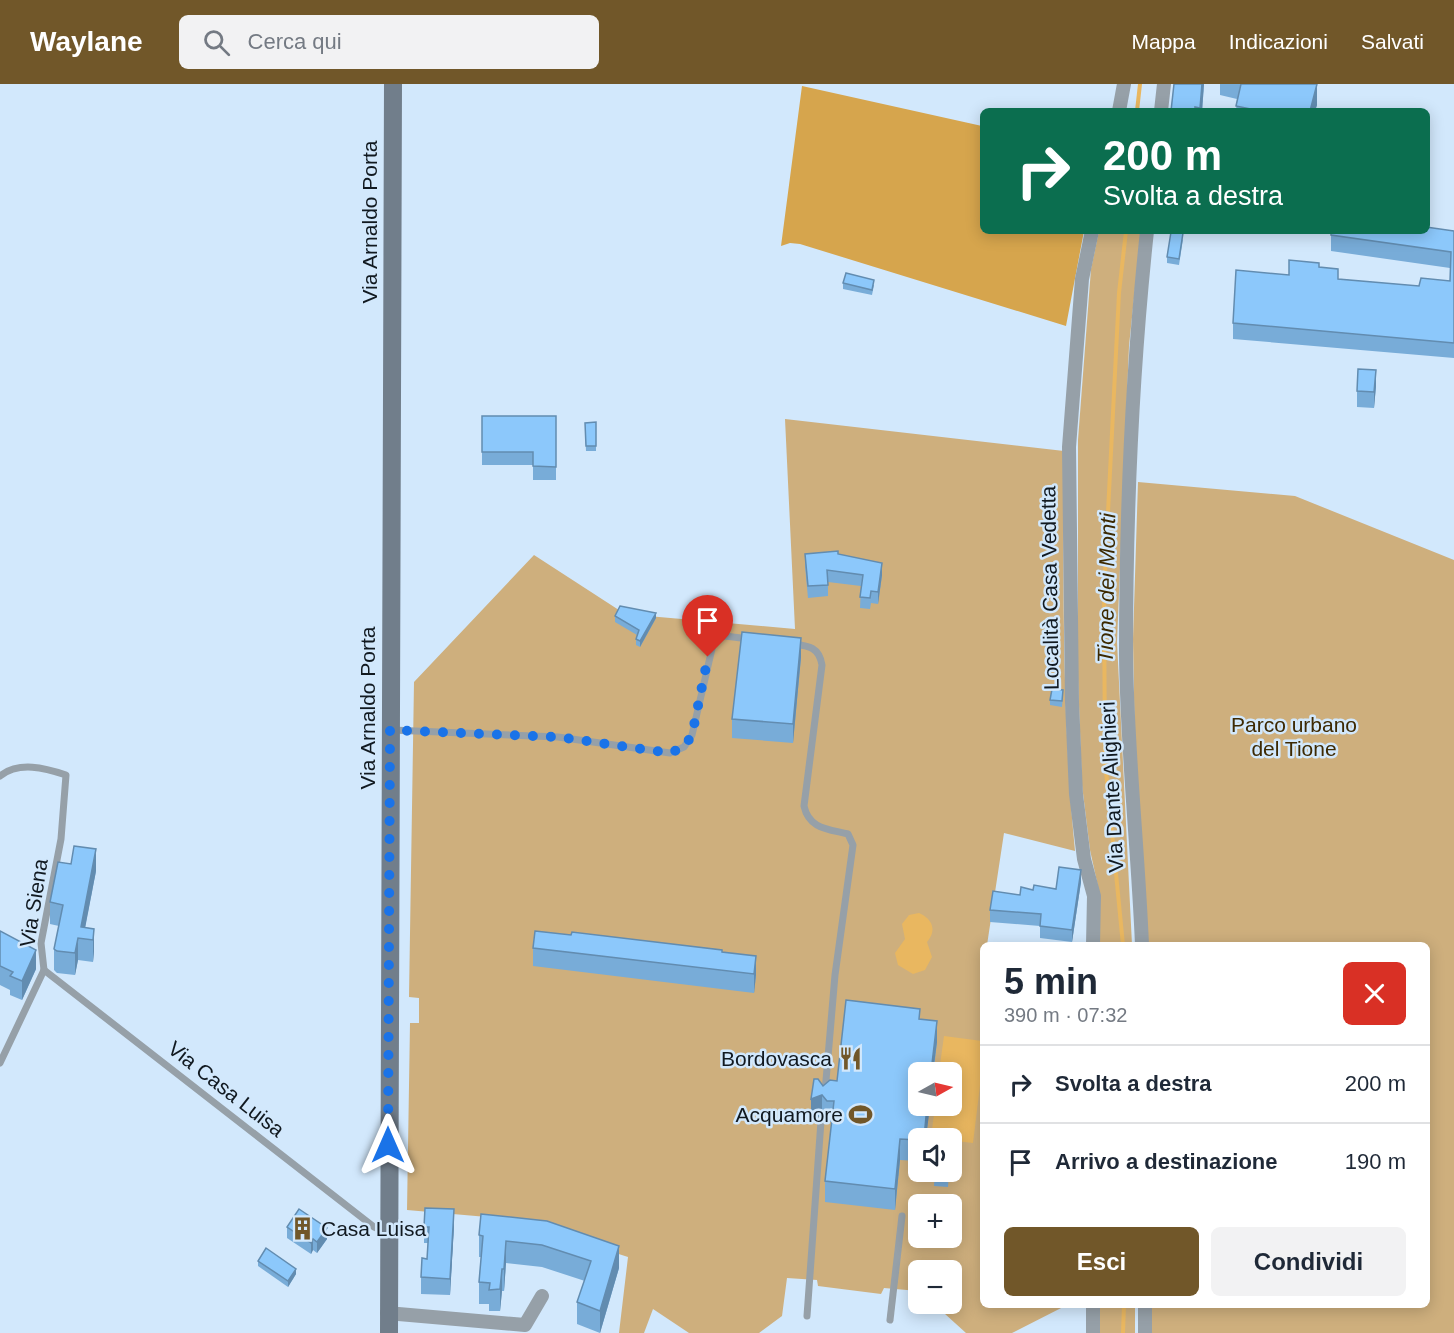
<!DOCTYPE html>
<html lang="it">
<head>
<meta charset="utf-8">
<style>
	:root { --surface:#fff; --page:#f2f2f3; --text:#1f2937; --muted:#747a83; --line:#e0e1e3; --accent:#715729 }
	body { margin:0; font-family:Arial,sans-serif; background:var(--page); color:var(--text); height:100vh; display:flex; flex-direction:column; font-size:22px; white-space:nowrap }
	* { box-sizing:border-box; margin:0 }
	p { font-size:20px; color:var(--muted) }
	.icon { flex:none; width:33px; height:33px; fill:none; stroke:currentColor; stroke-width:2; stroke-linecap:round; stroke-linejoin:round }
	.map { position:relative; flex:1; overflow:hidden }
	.details { position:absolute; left:980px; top:858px; width:450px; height:366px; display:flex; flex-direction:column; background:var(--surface); border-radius:9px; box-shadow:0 3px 15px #0003 }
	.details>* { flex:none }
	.banner { position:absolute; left:980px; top:24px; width:450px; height:126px; border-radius:9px; box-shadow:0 3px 15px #0003; background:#0b6e4f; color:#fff; overflow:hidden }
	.needle { width:39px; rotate:82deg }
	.buttons { position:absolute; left:908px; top:978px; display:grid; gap:12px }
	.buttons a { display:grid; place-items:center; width:54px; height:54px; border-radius:9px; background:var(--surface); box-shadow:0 3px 15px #0003; font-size:30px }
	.pin { position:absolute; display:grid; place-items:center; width:51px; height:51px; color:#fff; margin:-62px -26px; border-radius:50% 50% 50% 0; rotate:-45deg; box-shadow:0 0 6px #0007 }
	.pin .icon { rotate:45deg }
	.me { position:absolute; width:66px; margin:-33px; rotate:0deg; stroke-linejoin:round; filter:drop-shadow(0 0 4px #0008) }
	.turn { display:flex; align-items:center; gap:21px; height:126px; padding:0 24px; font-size:27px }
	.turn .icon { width:78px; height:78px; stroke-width:2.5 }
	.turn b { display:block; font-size:42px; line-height:51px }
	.round { display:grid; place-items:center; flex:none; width:63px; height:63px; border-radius:9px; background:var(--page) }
	.headline { display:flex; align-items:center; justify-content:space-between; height:102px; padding:0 24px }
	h1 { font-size:36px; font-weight:700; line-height:45px }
	.button { display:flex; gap:12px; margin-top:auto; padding:12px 24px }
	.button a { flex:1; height:69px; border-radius:9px; background:var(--accent); color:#fff; font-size:24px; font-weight:700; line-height:69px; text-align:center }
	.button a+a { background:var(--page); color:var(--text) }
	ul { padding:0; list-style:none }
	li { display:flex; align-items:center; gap:18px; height:78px; padding:0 24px; border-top:2px solid var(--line) }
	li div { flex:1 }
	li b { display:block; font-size:22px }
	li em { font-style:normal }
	header { display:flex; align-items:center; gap:36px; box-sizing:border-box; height:84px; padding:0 30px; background:var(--accent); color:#fff }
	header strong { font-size:28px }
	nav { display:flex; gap:33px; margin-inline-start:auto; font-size:21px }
	.search { width:420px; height:54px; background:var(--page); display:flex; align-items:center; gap:15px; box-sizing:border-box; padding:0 21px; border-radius:9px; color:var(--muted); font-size:22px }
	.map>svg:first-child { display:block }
</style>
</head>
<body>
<header>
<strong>Waylane</strong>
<div class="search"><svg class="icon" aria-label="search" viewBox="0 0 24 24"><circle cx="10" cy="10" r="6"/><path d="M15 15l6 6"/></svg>Cerca qui</div>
<nav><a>Mappa</a><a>Indicazioni</a><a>Salvati</a></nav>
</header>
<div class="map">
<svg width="1454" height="1249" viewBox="0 0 1454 1249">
	<rect width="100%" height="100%" fill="#d2e8fc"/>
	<g fill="#ceaf7d" fill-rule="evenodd">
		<polygon points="1099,147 1141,147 1129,262 1117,558 1132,861 1099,861 1099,807 1090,766 1082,701 1078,594 1078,356 1091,185"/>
		<path d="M785,335L1064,367C1063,501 1062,634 1075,767L1004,749L987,861H982V1221H1067L1012,1249H966L934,1220H951V1186H918V1207L884,1204L881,1210L818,1202L817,1196L787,1194L782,1232L759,1249H689L653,1225L644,1249H619L628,1173L532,1142V1137L407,1126L410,939H419V914L409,913L414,598L534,471L625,530L795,545ZM918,988H951V1022H918ZM918,1054H951V1088H918ZM918,1120H951V1154H918Z"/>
		<polygon points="1138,398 1295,412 1454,476 1454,1249 1149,1249 1149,1221 1426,1221 1426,861 1146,861 1135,671 1133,555"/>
		<rect x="1099" y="1221" width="36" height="28"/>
	</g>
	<polygon fill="#d6a54d" points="802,2 982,42 982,147 1084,147 1066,242 800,160 790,159 781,162"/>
	<g fill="#e9b760">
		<path d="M919,829C933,835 937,847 927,858L932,873L925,886L913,890L898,881L895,869L905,855L902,840L909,831Z"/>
		<polygon points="944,952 982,957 982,985 973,1059 931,1054 935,1022 951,1022 951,988 939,988"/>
	</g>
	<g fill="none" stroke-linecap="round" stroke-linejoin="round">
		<g stroke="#e9b760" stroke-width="4">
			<polyline points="1137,27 1140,0"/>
			<polyline points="1123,861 1105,677 1104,508 1119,209 1126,147"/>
			<polyline points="1123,1249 1124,1221"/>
		</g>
		<g stroke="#96a0a8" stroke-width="7">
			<path d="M793,560C809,562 819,563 822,581L804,722C809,745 828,745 848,750L853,761L835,891L825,1008"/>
			<polyline points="392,646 558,653 670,669 684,663 692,651 714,556 725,552 749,555"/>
			<path d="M0,692C19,677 45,684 66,691L61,755L41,859L44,886L0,979"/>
			<polyline points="44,886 374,1143 388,1149"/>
			<polyline points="807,1232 821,1037"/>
			<polyline points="890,1236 902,1132"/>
		</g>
		<g stroke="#96a0a8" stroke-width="14">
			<polyline points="1119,27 1124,0"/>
			<polyline points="1161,27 1164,0"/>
			<polyline points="1092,147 1082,195 1069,363 1072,618 1076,710 1084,775 1094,812 1093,861"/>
			<path d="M1142,861C1138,764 1127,667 1126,570C1126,429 1132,287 1147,147"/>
			<polyline points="387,1229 525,1241 542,1212"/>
			<polyline points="1093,1249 1093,1221"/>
			<polyline points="1145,1249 1145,1221"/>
		</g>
		<polyline stroke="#717e8b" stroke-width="18" points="389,1249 393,0"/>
	</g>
	<g fill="#78acd8">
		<polygon points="1174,0 1204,0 1202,27 1171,27"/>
		<polygon points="1220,0 1317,0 1317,21 1315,27 1236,27 1237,15 1220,11"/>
		<polygon points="1454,147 1454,274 1233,255 1233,239 1289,191 1319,183 1338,195 1419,202 1450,197 1450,184 1331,167 1331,151"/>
		<polygon points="1183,155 1179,181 1167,179 1167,173"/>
		<polygon points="843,199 874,201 872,211 843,205"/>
		<polygon points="1376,302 1374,324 1357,323 1357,307"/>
		<polygon points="482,332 556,332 556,396 533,396 533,381 482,381"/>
		<polygon points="596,338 596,367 586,367 585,339"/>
		<polygon points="805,470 838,470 882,491 878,520 871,519 870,525 860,524 861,502 828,498 828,512 808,514 805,482"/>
		<polygon points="615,532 656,534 640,563 636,561 636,555 637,551 615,538"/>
		<polygon points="801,573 793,659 732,654 732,635"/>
		<polygon points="1063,612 1062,623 1050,621 1050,616"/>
		<polygon points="96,787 85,843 94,845 94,867 93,878 78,876 75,891 57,889 54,886 54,865 59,842 50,840 50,818"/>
		<polygon points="1081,798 1072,858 1040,854 1040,842 990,838 990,826 1020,811 1033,806 1056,805"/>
		<polygon points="0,847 36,885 22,916 10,911 10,906 0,901"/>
		<polygon points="533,864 722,868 756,891 754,909 533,882"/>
		<polygon points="920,935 937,958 926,1054 918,1054 918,1077 900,1076 895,1126 825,1118 825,1097 832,1038 827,1038 822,1032 811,1036 823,1002 837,997"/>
		<polygon points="935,1088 949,1088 948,1103 934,1102"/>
		<polygon points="481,1130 619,1184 600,1249 577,1240 577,1218 585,1197 542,1183 506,1179 504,1207 502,1207 500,1227 489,1227 489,1220 479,1220 479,1198 481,1173 479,1173 479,1151"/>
		<polygon points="454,1142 450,1211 421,1210 421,1193 427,1175 428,1159 424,1159 424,1143"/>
		<polygon points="287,1143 327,1155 317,1169 313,1166 311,1170 287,1154"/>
		<polygon points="258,1177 296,1190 288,1203 258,1182"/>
	</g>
	<g fill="#628cb0">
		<polygon points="1202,0 1204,0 1202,27 1200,27"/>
		<polygon points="1317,0 1317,21 1315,27 1310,27"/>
		<polygon points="1376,286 1376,302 1374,324 1374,308"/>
		<polygon points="882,479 882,491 878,520 878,508"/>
		<polygon points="656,529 656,534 640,563 640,557"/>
		<polygon points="801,554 801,573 793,659 793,640"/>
		<polygon points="96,765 96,787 83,855 81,843"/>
		<polygon points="1081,786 1081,798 1072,858 1072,846"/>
		<polygon points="94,845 94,867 93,878 93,856"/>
		<polygon points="78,854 78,876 75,891 75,869"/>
		<polygon points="36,866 36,885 22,916 22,897"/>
		<polygon points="756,872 756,891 754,909 754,890"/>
		<polygon points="937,937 937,958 933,988 931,988"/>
		<polygon points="822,1011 822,1032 811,1036 811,1015"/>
		<polygon points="927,1022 930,1022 926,1054 924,1054"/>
		<polygon points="900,1055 900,1076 895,1126 895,1105"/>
		<polygon points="454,1125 454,1142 450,1211 450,1195"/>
		<polygon points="327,1144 327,1155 317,1169 317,1158"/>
		<polygon points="313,1155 313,1166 311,1170 311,1159"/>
		<polygon points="506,1157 506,1179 504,1207 504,1185"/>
		<polygon points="619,1162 619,1184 600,1249 600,1227"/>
		<polygon points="296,1185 296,1190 288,1203 288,1197"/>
		<polygon points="502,1185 502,1207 500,1227 500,1205"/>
	</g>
	<g fill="#8cc8fb" stroke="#628cb0" stroke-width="1.5">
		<polygon points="1174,0 1202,0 1200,24 1195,23 1195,27 1171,27"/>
		<polygon points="1241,0 1317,0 1310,27 1260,27 1236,22"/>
		<polygon points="1426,143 1454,147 1454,259 1233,239 1236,186 1289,191 1289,176 1319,179 1319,183 1338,185 1338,195 1419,202 1421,194 1450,197 1451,168 1331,151 1331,147 1426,147"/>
		<polygon points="1171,148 1183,149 1179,175 1167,173"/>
		<polygon points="846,189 874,196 872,206 843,199"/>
		<polygon points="1358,285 1376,286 1374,308 1357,307"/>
		<polygon points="482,332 556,332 556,383 533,382 533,368 482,368"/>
		<polygon points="596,338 596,362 586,362 585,339"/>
		<polygon points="838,467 838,470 882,479 878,508 871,507 870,514 860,513 863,491 827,486 828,501 808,502 805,470"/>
		<polygon points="620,522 656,529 640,557 636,555 639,546 615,532"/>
		<polygon points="742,548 801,554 793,640 732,635"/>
		<polygon points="1052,605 1063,606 1062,617 1050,616"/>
		<polygon points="74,762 96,765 81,843 94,845 93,856 78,854 75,869 57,867 54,865 63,821 50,818 58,778 71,780"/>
		<polygon points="1059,783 1081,786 1072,846 1040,842 1041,830 990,826 993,807 1020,811 1021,803 1033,806 1034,801 1056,805"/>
		<polygon points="0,847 36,866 22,897 10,892 13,888 0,882"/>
		<polygon points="535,847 571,851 572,848 722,866 722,868 756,872 754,890 533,864"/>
		<polygon points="846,916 920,925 919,935 937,937 931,988 918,988 918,1022 927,1022 924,1054 918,1054 918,1056 900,1055 895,1105 825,1097 834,1017 827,1017 822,1011 811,1015 814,995 818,995 823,1002 830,996 837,997"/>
		<polygon points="935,1088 948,1088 948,1093 934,1092"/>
		<polygon points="425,1124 454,1125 450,1195 421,1193 422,1174 427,1175 429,1143 424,1143"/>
		<polygon points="299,1125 327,1144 317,1158 313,1155 311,1159 287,1143"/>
		<polygon points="481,1130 547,1137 619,1162 600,1227 577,1218 591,1177 542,1161 506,1157 504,1185 502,1185 500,1205 489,1206 490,1199 479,1198 483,1152 479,1151"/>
		<polygon points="266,1164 296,1185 288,1197 258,1177"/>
	</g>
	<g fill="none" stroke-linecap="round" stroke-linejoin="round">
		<polyline stroke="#1a73e8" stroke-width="10" stroke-dasharray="0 18" points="388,1061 390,646 558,653 670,669 684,663 692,651 708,573"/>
	</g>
	<defs>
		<symbol id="restaurant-bare" viewBox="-9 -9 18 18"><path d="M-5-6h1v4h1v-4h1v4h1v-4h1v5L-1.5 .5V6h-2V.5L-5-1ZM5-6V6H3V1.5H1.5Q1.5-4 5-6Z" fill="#715729" stroke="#d2e8fc" stroke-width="2.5" paint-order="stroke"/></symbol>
		<symbol id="stadium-bare" viewBox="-9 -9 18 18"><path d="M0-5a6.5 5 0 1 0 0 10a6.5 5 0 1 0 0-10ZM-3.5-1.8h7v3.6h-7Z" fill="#715729" stroke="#d2e8fc" stroke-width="2.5" paint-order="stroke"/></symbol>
		<symbol id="building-bare" viewBox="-9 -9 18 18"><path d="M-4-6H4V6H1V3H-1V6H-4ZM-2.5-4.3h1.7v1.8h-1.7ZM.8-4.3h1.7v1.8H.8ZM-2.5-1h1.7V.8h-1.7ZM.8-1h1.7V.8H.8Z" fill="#715729" stroke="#d2e8fc" stroke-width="2.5" paint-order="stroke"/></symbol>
	</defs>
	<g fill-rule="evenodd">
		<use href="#restaurant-bare" x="834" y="958" width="33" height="33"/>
		<use href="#stadium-bare" x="844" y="1014" width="33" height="33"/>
		<use href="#building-bare" x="286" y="1128" width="33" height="33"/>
	</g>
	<g text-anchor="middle" stroke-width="5" stroke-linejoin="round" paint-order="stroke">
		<g font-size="21" fill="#111920" stroke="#d2e8fc">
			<text transform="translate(370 138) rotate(-90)" y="7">Via Arnaldo Porta</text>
			<text transform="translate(1050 504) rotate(-91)" y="7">Località Casa Vedetta</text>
			<text transform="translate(368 624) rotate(-90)" y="7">Via Arnaldo Porta</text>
			<text transform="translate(1112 703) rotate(-93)" y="7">Via Dante Alighieri</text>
			<text transform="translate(34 819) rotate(-81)" y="7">Via Siena</text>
			<text transform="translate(226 1005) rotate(38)" y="7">Via Casa Luisa</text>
		</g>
		<g font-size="21" fill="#3d2902" stroke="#d2e8fc">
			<text x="1294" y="648">Parco urbano<tspan x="1294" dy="24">del Tione</tspan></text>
		</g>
		<g font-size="21" fill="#111920" stroke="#d2e8fc" text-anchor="end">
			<text x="832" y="982">Bordovasca</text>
			<text x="843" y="1038">Acquamore</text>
			<text x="321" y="1152" text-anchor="start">Casa Luisa</text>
		</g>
		<g font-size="22" font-style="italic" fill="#3c2901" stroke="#d2e8fc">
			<text transform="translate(1106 504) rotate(-89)" y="8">Tione dei Monti</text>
		</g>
	</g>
</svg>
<div class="buttons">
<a><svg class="needle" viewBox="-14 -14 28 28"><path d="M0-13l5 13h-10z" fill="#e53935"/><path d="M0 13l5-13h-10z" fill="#747a83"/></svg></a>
<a><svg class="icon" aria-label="sound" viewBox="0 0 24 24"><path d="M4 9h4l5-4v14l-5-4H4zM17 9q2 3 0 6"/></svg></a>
<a>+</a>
<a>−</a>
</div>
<div class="pin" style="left:708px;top:573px;background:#d93025"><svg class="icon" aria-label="arrive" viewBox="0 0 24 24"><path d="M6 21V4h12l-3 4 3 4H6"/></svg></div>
<svg class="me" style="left:388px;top:1061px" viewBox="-20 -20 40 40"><path d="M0-17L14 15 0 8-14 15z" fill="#1a73e8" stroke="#fff" stroke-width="4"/></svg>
<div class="banner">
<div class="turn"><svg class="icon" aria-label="right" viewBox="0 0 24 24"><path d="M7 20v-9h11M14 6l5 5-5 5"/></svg><div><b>200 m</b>Svolta a destra</div></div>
</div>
<section class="details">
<div class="headline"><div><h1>5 min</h1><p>390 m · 07:32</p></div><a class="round" style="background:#d93025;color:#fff"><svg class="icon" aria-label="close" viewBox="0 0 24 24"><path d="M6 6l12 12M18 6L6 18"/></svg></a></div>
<ul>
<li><svg class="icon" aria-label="right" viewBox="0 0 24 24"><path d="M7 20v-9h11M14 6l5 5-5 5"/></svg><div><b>Svolta a destra</b></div><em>200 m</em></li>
<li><svg class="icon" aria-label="arrive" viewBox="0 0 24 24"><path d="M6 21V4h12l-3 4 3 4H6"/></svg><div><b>Arrivo a destinazione</b></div><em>190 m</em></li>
</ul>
<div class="button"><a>Esci</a><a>Condividi</a></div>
</section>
</div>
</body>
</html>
